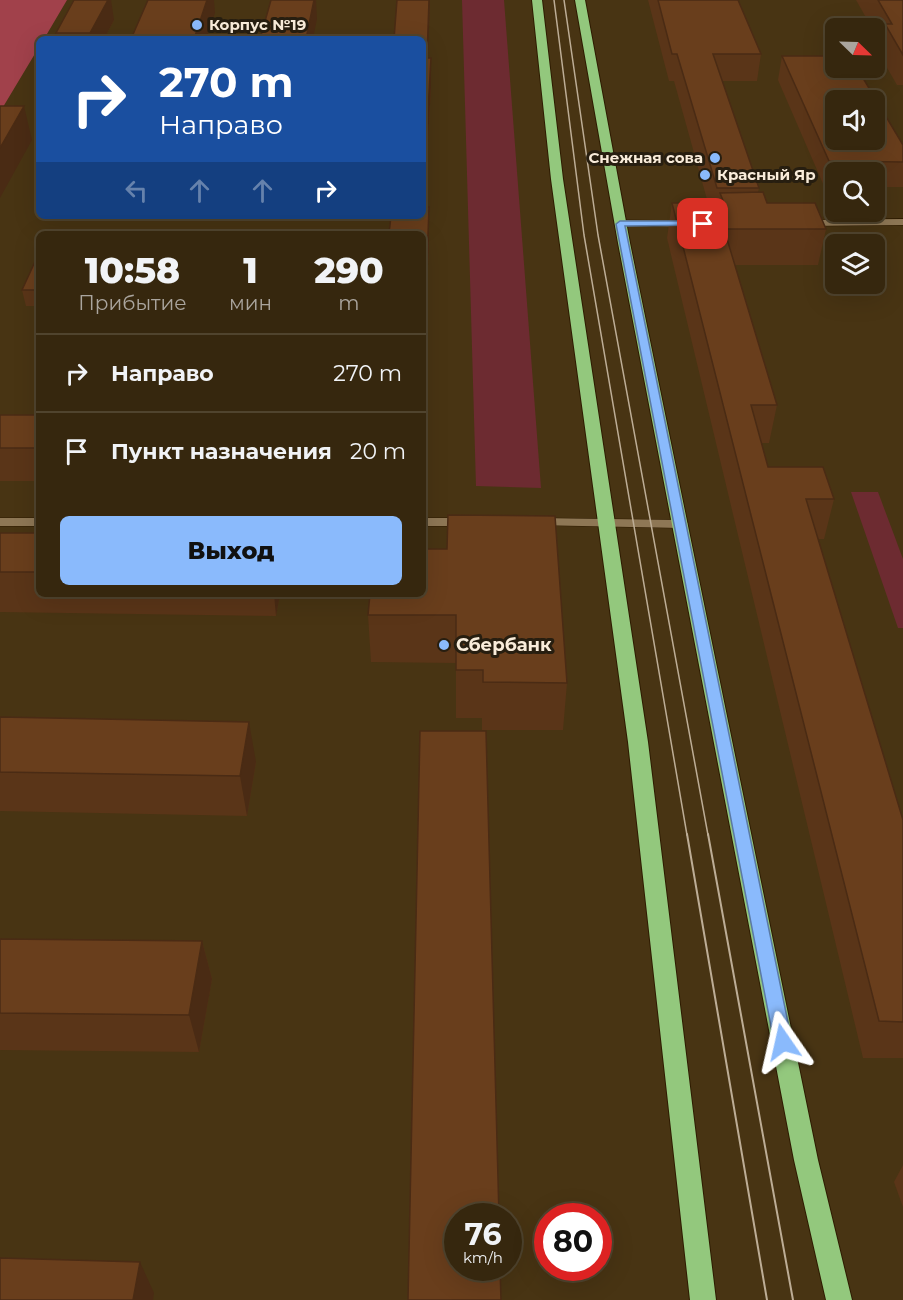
<!DOCTYPE html>
<html lang="ru">
<head>
<meta charset="utf-8">
<style>
	:root { --surface:#36270e; --page:#41331c; --text:#f1f3f6; --muted:#aaa59e; --line:#50442e; --accent:#8abafc }
	body { margin:0; font-family:Montserrat,sans-serif; background:var(--page); color:var(--text); height:100vh; display:flex; flex-direction:column; font-size:22px; white-space:nowrap }
	* { box-sizing:border-box; margin:0 }
	p { font-size:20px; color:var(--muted) }
	.icon { flex:none; width:33px; height:33px; fill:none; stroke:currentColor; stroke-width:2; stroke-linecap:round; stroke-linejoin:round }
	.map { position:relative; flex:1; overflow:hidden }
	.details { position:absolute; left:36px; top:231px; width:390px; height:366px; display:flex; flex-direction:column; background:var(--surface); border-radius:9px; box-shadow:0 6px 24px #0002,0 0 0 2px var(--line) }
	.details>* { flex:none }
	.banner { position:absolute; left:36px; top:36px; width:390px; height:183px; border-radius:9px; box-shadow:0 6px 24px #0002,0 0 0 2px var(--line); background:#1a4fa0; color:#fff; overflow:hidden }
	.needle { width:39px; rotate:113deg }
	.fabs { position:absolute; left:825px; top:18px; display:grid; gap:12px }
	.fabs a { display:grid; place-items:center; width:60px; height:60px; border-radius:9px; background:var(--surface); box-shadow:0 6px 24px #0002,0 0 0 2px var(--line); font-size:30px }
	.speed { position:absolute; left:444px; top:1203px; display:flex; gap:12px; font-size:30px; font-weight:700; text-align:center }
	.speed>* { display:grid; place-content:center; width:78px; height:78px; border-radius:50%; background:var(--surface); box-shadow:0 6px 24px #0002,0 0 0 2px var(--line); line-height:1 }
	.speed small { font-size:15px; font-weight:400 }
	.speed .limit { border:9px solid #d22; background:#fff; color:#111 }
	.pin { position:absolute; display:grid; place-items:center; width:51px; height:51px; color:#fff; margin:-26px; border-radius:12px; box-shadow:0 3px 9px #0006 }
	.me { position:absolute; width:66px; margin:-33px; rotate:349deg; stroke-linejoin:round; filter:drop-shadow(0 0 4px #0008) }
	.turn { display:flex; align-items:center; gap:21px; height:126px; padding:0 24px; font-size:27px }
	.turn .icon { width:78px; height:78px; stroke-width:2.5 }
	.turn b { display:block; font-size:42px; line-height:51px }
	.lanes { display:flex; align-items:center; height:57px; padding:0 24px; background:#0003; justify-content:center; gap:30px; direction:ltr }
	.lanes .off { opacity:.35 }
	.eta { display:flex; justify-content:space-evenly; align-items:center; height:102px; text-align:center }
	.eta b { font-size:36px; font-weight:800; line-height:42px }
	.button { display:flex; gap:12px; margin-top:auto; padding:12px 24px }
	.button a { flex:1; height:69px; border-radius:9px; background:var(--accent); color:#111; font-size:24px; font-weight:800; line-height:69px; text-align:center }
	ul { padding:0; list-style:none }
	li { display:flex; align-items:center; gap:18px; height:78px; padding:0 24px; border-top:2px solid var(--line) }
	li div { flex:1 }
	li b { display:block; font-size:22px }
	li em { font-style:normal }
	.map>svg:first-child { display:block }
</style>
</head>
<body>
<div class="map">
<svg width="903" height="1300" viewBox="0 0 903 1300">
	<rect width="100%" height="100%" fill="#483413"/>
	<g fill="#6d2b31">
		<polygon points="462,0 504,0 541,488 476,486"/>
		<polygon points="851,492 878,492 903,559 903,628 898,628"/>
	</g>
	<polygon fill="#a1414b" points="0,0 67,0 44,39 39,39 39,47 0,112"/>
	<g fill="none" stroke-linecap="round" stroke-linejoin="round">
		<defs>
			<g id="minor">
				<polygon points="903,219 903,225 804,226 799,223 804,220"/>
				<polygon points="620,220 690,221 695,224 690,227 616,225 615,223"/>
				<rect x="0" y="518" width="39" height="8"/>
				<polygon points="423,518 468,518 475,522 468,526 423,526"/>
				<polygon points="537,518 681,520 688,524 681,528 532,525 530,522 532,519"/>
			</g>
			<g id="highway">
				<polygon points="532,0 542,0 563,179 648,742 716,1300 690,1300 628,742 551,179"/>
				<polygon points="575,0 585,0 630,243 818,1160 852,1300 826,1300 794,1160 618,243"/>
			</g>
		</defs>
		<use href="#minor" stroke="#2e1b00" stroke-width="1"/>
		<use href="#highway" stroke="#2e1b00" stroke-width="2"/>
		<use href="#minor" fill="#8e7755" fill-rule="evenodd"/>
		<use href="#highway" fill="#93c87d" fill-rule="evenodd"/>
		<g stroke="#bdad96" stroke-width="1.5">
			<polyline points="554,0 584,235 687,835"/>
			<polyline points="564,0 598,235 708,835"/>
		</g>
		<g stroke="#bdad96" stroke-width="2">
			<polyline points="687,834 767,1300"/>
			<polyline points="708,834 793,1300"/>
		</g>
	</g>
	<g fill="#5a3518">
		<polygon points="397,0 430,0 428,58 431,85 425,207 429,207 429,237 427,294 423,294 423,234 390,221 385,221 385,216 423,216"/>
		<polygon points="648,0 738,0 761,54 757,81 722,81 759,188 758,192 767,203 826,229 818,265 735,265 777,405 769,443 761,443 768,467 834,499 824,539 818,539 903,820 903,1058 863,1058 667,238 672,203 708,203 674,81 669,81"/>
		<polygon points="856,0 903,0 903,85 897,85 878,52 880,42 874,32 874,28 872,28"/>
		<polygon points="114,20 104,39 57,39 56,33"/>
		<polygon points="782,56 903,145 903,187 874,187 874,172 836,172 836,187 824,186 778,80"/>
		<polygon points="39,253 39,306 26,306 22,290"/>
		<rect x="0" y="415" width="39" height="66"/>
		<polygon points="0,533 39,533 39,594 280,594 276,616 0,612"/>
		<polygon points="423,594 567,683 563,730 482,730 482,718 456,718 456,663 371,662 368,615"/>
		<polygon points="0,717 256,762 247,816 0,811"/>
		<polygon points="0,939 202,941 212,979 199,1052 0,1050"/>
		<polygon points="903,1165 903,1207 894,1182"/>
	</g>
	<g fill="#4a2b14">
		<polygon points="108,0 111,0 114,20 104,39 91,39 90,33"/>
		<polygon points="207,0 214,0 215,13 206,39 194,39"/>
		<polygon points="314,0 316,0 317,19 313,39 306,39"/>
		<polygon points="429,0 430,0 427,85 427,58"/>
		<polygon points="431,58 431,85 423,237 423,199"/>
		<polygon points="24,106 32,140 0,198 0,148"/>
		<polygon points="429,207 429,237 427,294 427,262"/>
		<polygon points="274,594 280,594 276,616"/>
		<polygon points="249,722 256,762 247,816 240,776"/>
		<polygon points="202,941 212,979 199,1052 189,1015"/>
		<polygon points="140,1262 154,1293 153,1300 133,1300"/>
	</g>
	<g fill="#693e1c" stroke="#4a2b14" stroke-width="1.5" fill-rule="evenodd">
		<polygon points="74,0 108,0 90,33 56,33"/>
		<polygon points="148,0 207,0 194,39 131,39"/>
		<polygon points="271,0 314,0 306,39 260,39"/>
		<polygon points="397,0 429,0 427,58 431,58 423,199 423,39 394,39"/>
		<polygon points="658,0 738,0 761,54 713,54 759,188 717,188 677,54 672,54"/>
		<polygon points="878,0 903,0 903,55 885,24 892,24"/>
		<path d="M782,56H836V68H857L903,145V162L829,161ZM836,100H874V140H836Z"/>
		<polygon points="0,106 24,106 0,148"/>
		<polygon points="763,192 767,203 815,203 826,229 724,229 777,405 751,405 768,467 823,467 834,499 806,499 903,820 903,1022 879,1021 672,203 724,203 720,193"/>
		<polygon points="423,207 429,207 427,262 423,262 423,234 389,234 391,216 423,216"/>
		<polygon points="39,253 39,290 22,290"/>
		<rect x="0" y="415" width="39" height="33"/>
		<polygon points="448,515 555,516 567,683 483,682 483,670 456,670 456,615 368,615 370,594 423,594 423,549 447,549"/>
		<rect x="0" y="533" width="39" height="39"/>
		<polygon points="0,717 249,722 240,776 0,772"/>
		<polygon points="420,731 486,731 499,1216 458,1216 458,1268 500,1268 501,1300 408,1300"/>
		<polygon points="0,939 202,941 189,1015 0,1013"/>
		<polygon points="0,1258 140,1262 133,1300 0,1300"/>
	</g>
	<polygon fill="#8abafc" stroke="#5a79a4" stroke-width="1.5" points="703,221 707,224 706,225 625,226 792,1042 790,1048 783,1050 777,1048 774,1042 616,224 620,221"/>
	<g fill="#8abafc" stroke="#271e10" stroke-width="2">
		<circle cx="197" cy="25" r="6"/>
		<circle cx="715" cy="158" r="6"/>
		<circle cx="705" cy="175" r="6"/>
		<circle cx="444" cy="645" r="6"/>
	</g>
	<g text-anchor="middle" stroke-width="6" stroke-linejoin="round" paint-order="stroke">
		<g font-size="15" font-weight="bold" fill="#f9ecda" stroke="#271e10" text-anchor="start">
			<text x="209" y="30">Корпус №19</text>
			<text x="703" y="163" text-anchor="end">Снежная сова</text>
			<text x="717" y="180">Красный Яр</text>
		</g>
		<g font-size="18" font-weight="bold" fill="#f9ecda" stroke="#271e10" text-anchor="start">
			<text x="456" y="651">Сбербанк</text>
		</g>
	</g>
</svg>
<div class="fabs">
<a><svg class="needle" viewBox="-14 -14 28 28"><path d="M0-13l5 13h-10z" fill="#e53935"/><path d="M0 13l5-13h-10z" fill="#aaa59e"/></svg></a>
<a><svg class="icon" aria-label="sound" viewBox="0 0 24 24"><path d="M4 9h4l5-4v14l-5-4H4zM17 9q2 3 0 6"/></svg></a>
<a><svg class="icon" aria-label="search" viewBox="0 0 24 24"><circle cx="10" cy="10" r="6"/><path d="M15 15l6 6"/></svg></a>
<a><svg class="icon" aria-label="layers" viewBox="0 0 24 24"><path d="M12 4l9 5-9 5-9-5zM3 14l9 5 9-5"/></svg></a>
</div>
<div class="speed"><div>76<small>km/h</small></div><div class="limit">80</div></div>
<div class="pin" style="left:703px;top:224px;background:#d93025"><svg class="icon" aria-label="arrive" viewBox="0 0 24 24"><path d="M6 21V4h12l-3 4 3 4H6"/></svg></div>
<svg class="me" style="left:783px;top:1042px" viewBox="-20 -20 40 40"><path d="M0-17L14 15 0 8-14 15z" fill="#8abafc" stroke="#fff" stroke-width="4"/></svg>
<div class="banner">
<div class="turn"><svg class="icon" aria-label="right" viewBox="0 0 24 24"><path d="M7 20v-9h11M14 6l5 5-5 5"/></svg><div><b>270 m</b>Направо</div></div>
<div class="lanes"><svg class="icon off" aria-label="left" viewBox="0 0 24 24"><path d="M17 20v-9H6M10 6l-5 5 5 5"/></svg><svg class="icon off" aria-label="ahead" viewBox="0 0 24 24"><path d="M12 20V5M6 11l6-6 6 6"/></svg><svg class="icon off" aria-label="ahead" viewBox="0 0 24 24"><path d="M12 20V5M6 11l6-6 6 6"/></svg><svg class="icon" aria-label="right" viewBox="0 0 24 24"><path d="M7 20v-9h11M14 6l5 5-5 5"/></svg></div>
</div>
<section class="details">
<div class="eta">
<div><b>10:58</b><p>Прибытие</p></div>
<div><b>1</b><p>мин</p></div>
<div><b>290</b><p>m</p></div>
</div>
<ul>
<li><svg class="icon" aria-label="right" viewBox="0 0 24 24"><path d="M7 20v-9h11M14 6l5 5-5 5"/></svg><div><b>Направо</b></div><em>270 m</em></li>
<li><svg class="icon" aria-label="arrive" viewBox="0 0 24 24"><path d="M6 21V4h12l-3 4 3 4H6"/></svg><div><b>Пункт назначения</b></div><em>20 m</em></li>
</ul>
<div class="button"><a>Выход</a></div>
</section>
</div>
</body>
</html>
